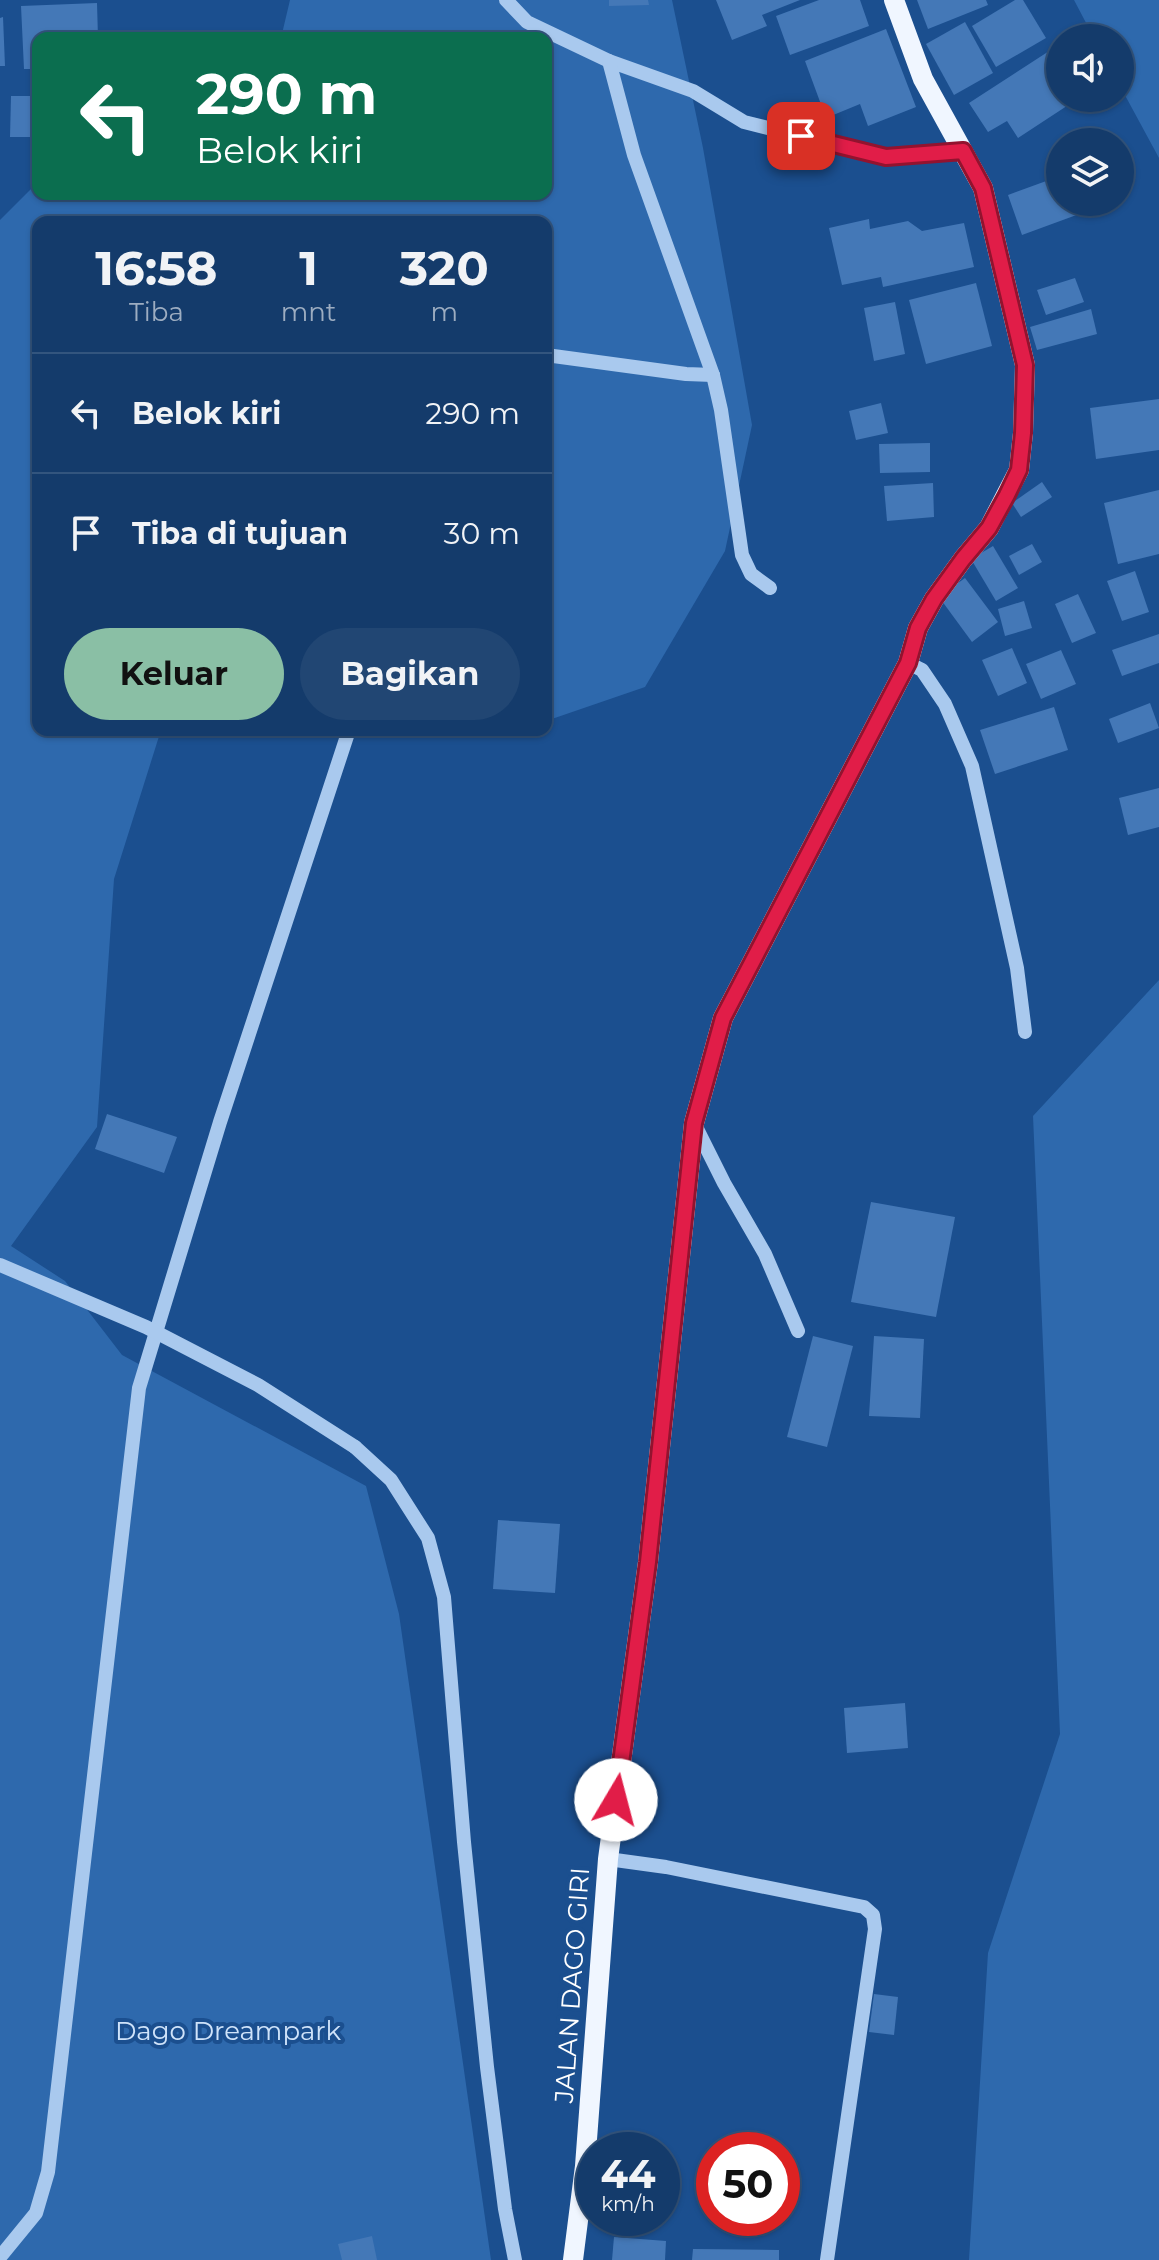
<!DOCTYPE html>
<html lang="id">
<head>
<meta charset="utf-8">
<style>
	:root { --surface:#143b6b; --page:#214673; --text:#f1f3f6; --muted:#9dadc1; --line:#33557e; --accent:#8abfa5 }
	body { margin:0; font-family:Montserrat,sans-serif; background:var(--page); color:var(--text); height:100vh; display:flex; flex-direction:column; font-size:30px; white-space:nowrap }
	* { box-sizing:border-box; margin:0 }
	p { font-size:26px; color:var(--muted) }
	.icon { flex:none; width:44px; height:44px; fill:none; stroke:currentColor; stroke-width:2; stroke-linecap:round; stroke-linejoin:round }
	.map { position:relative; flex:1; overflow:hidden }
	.panel { position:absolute; left:32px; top:216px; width:520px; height:520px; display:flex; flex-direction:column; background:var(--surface); border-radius:16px; box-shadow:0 2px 6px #0004,0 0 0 2px var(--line) }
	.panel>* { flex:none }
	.hud { position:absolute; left:32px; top:32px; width:520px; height:168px; border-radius:16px; box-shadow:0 2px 6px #0004,0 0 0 2px var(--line); background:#0b6e4f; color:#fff; overflow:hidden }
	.buttons { position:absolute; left:1046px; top:24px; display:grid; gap:16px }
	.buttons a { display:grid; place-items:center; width:88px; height:88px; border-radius:50%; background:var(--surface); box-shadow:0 2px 6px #0004,0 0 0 2px var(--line); font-size:40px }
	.speed { position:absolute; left:576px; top:2132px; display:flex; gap:16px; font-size:40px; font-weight:700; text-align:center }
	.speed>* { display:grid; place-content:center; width:104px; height:104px; border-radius:50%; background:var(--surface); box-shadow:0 2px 6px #0004,0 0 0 2px var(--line); line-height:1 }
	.speed small { font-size:20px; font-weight:400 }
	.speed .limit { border:12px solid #d22; background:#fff; color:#111 }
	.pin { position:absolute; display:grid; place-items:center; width:68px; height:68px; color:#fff; margin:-34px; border-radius:16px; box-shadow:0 4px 12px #0006 }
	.me { position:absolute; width:88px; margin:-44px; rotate:8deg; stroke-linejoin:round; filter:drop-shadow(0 0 6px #0008) }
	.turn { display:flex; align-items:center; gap:28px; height:168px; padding:0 32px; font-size:36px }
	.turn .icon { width:104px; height:104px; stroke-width:2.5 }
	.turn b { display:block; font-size:56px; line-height:68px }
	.eta { display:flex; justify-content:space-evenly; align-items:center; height:136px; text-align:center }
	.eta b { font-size:48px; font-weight:700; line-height:56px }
	.action { display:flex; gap:16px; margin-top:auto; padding:16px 32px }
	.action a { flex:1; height:92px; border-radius:48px; background:var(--accent); color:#111; font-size:32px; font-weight:700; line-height:92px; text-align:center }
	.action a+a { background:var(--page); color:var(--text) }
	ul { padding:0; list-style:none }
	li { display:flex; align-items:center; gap:24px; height:120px; padding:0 32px; border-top:2px solid var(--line) }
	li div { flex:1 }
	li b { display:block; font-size:30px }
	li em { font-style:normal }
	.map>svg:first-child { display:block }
</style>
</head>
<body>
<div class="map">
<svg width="1159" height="2260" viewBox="0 0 1159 2260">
	<rect width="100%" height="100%" fill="#1b4f8f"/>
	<g fill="#2e69ad">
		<polygon points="290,0 672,0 703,148 752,425 725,551 645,687 546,721 546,222 38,222 38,730 161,730 114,879 97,1127 11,1246 65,1281 122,1355 366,1486 399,1614 491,2260 0,2260 0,220 38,182 38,194 546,194 546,38 281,38"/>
		<polygon points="1074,0 1159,0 1159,158 1120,86 1120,38 1094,38"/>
		<polygon points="1159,980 1159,2260 969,2260 988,1953 1060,1734 1033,1116"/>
	</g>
	<g fill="#4478b7">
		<polygon points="609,0 648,0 649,5 609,6"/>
		<polygon points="716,0 800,0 762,15 767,26 732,40"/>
		<polygon points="819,0 860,0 869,26 790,55 776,16"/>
		<polygon points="917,0 986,0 988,5 928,29"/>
		<polygon points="1015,0 1023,0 1046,38 996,67 972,26"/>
		<polygon points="97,3 98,38 38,38 38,69 24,69 21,6"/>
		<polygon points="3,17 5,66 0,66 0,18"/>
		<polygon points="965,22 993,73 954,95 926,44"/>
		<polygon points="886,29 916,107 868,126 860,104 826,118 805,61"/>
		<polygon points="1060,44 1060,98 1079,98 1018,138 1007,121 988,132 969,103"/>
		<polygon points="11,96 38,96 38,137 10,137"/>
		<polygon points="1060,176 1060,202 1100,202 1101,206 1022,235 1008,195"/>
		<polygon points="869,219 870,229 908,221 922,231 964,223 974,267 883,287 881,277 842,285 829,228"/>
		<polygon points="1075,278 1084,302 1046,315 1037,290"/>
		<polygon points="976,283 992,346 926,364 909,300"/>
		<polygon points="895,302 905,354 874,361 864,308"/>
		<polygon points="1091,309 1097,334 1037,350 1030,327"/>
		<polygon points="1159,399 1159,450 1096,459 1090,408"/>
		<polygon points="881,403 888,433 856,440 849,411"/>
		<polygon points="930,443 930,472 880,473 879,444"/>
		<polygon points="1042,482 1052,497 1021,517 1012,503"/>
		<polygon points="933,483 934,517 887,521 884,486"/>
		<polygon points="1159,490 1159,554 1118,564 1104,503"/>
		<polygon points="1032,544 1042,562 1019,575 1009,556"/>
		<polygon points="993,546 1018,588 996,601 971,559"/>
		<polygon points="1135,571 1149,612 1122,621 1107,581"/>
		<polygon points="965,578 998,622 972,642 939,597"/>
		<polygon points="1078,594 1096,633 1072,643 1055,604"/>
		<polygon points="1024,601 1032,628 1005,636 998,609"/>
		<polygon points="1159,634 1159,663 1122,676 1112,650"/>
		<polygon points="1012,648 1027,683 998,696 982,660"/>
		<polygon points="1061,650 1076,684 1041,699 1026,664"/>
		<polygon points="1150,703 1159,728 1118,743 1109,719"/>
		<polygon points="1054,707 1068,750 995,774 980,730"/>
		<polygon points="1159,788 1159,827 1128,835 1119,798"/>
		<polygon points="107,1114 177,1137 164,1173 95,1149"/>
		<polygon points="871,1202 955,1217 936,1317 851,1302"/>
		<polygon points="813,1336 853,1346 827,1447 787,1437"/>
		<polygon points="874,1336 924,1339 920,1418 869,1416"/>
		<polygon points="498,1520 560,1524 555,1593 493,1589"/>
		<polygon points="905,1703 908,1748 847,1753 844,1708"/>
		<polygon points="874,1994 898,1997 894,2035 869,2032"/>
		<polygon points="372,2236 377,2260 342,2260 338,2244"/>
		<polygon points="614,2237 666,2241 665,2260 612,2260"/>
		<polygon points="693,2249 779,2250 779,2260 692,2260"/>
	</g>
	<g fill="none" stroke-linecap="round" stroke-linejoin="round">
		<g stroke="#a9c9ee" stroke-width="14">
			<polyline points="506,0 527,22 609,61 693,91 744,122 886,157 963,151"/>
			<polyline points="609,61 634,155 713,375 721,410 742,555 751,574 770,588"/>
			<polyline points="546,355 686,374 713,375"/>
			<polyline points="908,663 922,670 945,704 972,766 1017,968 1025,1032"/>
			<polyline points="694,1123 724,1183 765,1254 798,1331"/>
			<polyline points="355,1447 391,1480 428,1538 444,1597 464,1842 487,2067 505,2209 515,2260"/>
			<polyline points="608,1859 666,1867 864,1907 873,1915 875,1929 827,2260"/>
			<polyline points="0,2257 36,2213 48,2172 139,1388 220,1122 349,730"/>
		</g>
		<polyline stroke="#f0f6ff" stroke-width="20" points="573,2260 585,2166 608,1859 648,1562 694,1123 723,1018 908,663 918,628 934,599 963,559 989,528 1019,470 1023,433 1025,365 983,188 923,79 894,0"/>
		<polyline stroke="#a9c9ee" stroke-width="14" points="0,1265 146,1327 258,1385 355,1447"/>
	</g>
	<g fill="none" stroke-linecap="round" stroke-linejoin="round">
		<defs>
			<polyline id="route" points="616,1800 648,1562 694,1123 723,1018 908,663 918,628 934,599 963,559 989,528 1007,495 1019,470 1023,433 1025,365 983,188 963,151 886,157 801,136"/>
		</defs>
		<use href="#route" stroke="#92132f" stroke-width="20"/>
		<use href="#route" stroke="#e11d48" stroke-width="14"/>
	</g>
	<g text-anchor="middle" stroke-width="8" stroke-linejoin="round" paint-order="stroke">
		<g font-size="26" fill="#fff" stroke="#1b4f8f">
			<text transform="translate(572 1985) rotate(-86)" y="9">JALAN DAGO GIRI</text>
		</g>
		<g font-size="26" fill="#cfe3fa" stroke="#1b4f8f">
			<text x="228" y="2040">Dago Dreampark</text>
		</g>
	</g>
</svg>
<div class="buttons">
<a><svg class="icon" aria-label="sound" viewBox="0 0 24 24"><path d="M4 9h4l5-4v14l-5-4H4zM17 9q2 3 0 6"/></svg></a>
<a><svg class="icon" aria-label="layers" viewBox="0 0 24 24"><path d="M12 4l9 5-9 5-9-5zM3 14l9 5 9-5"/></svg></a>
</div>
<div class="speed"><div>44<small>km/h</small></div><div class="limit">50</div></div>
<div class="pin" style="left:801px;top:136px;background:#d93025"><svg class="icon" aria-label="arrive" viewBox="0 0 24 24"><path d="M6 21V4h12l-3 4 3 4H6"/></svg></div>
<svg class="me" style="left:616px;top:1800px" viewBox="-20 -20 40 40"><circle r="19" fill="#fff"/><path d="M0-13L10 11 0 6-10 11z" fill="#e11d48"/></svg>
<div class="hud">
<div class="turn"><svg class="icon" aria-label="left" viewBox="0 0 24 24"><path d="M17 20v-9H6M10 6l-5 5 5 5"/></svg><div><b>290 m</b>Belok kiri</div></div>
</div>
<section class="panel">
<div class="eta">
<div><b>16:58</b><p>Tiba</p></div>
<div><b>1</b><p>mnt</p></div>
<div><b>320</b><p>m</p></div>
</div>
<ul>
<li><svg class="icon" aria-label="left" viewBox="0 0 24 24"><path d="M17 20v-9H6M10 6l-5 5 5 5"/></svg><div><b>Belok kiri</b></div><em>290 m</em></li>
<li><svg class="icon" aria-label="arrive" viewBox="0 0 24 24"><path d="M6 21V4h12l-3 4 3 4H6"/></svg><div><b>Tiba di tujuan</b></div><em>30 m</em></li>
</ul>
<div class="action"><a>Keluar</a><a>Bagikan</a></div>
</section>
</div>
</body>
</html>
